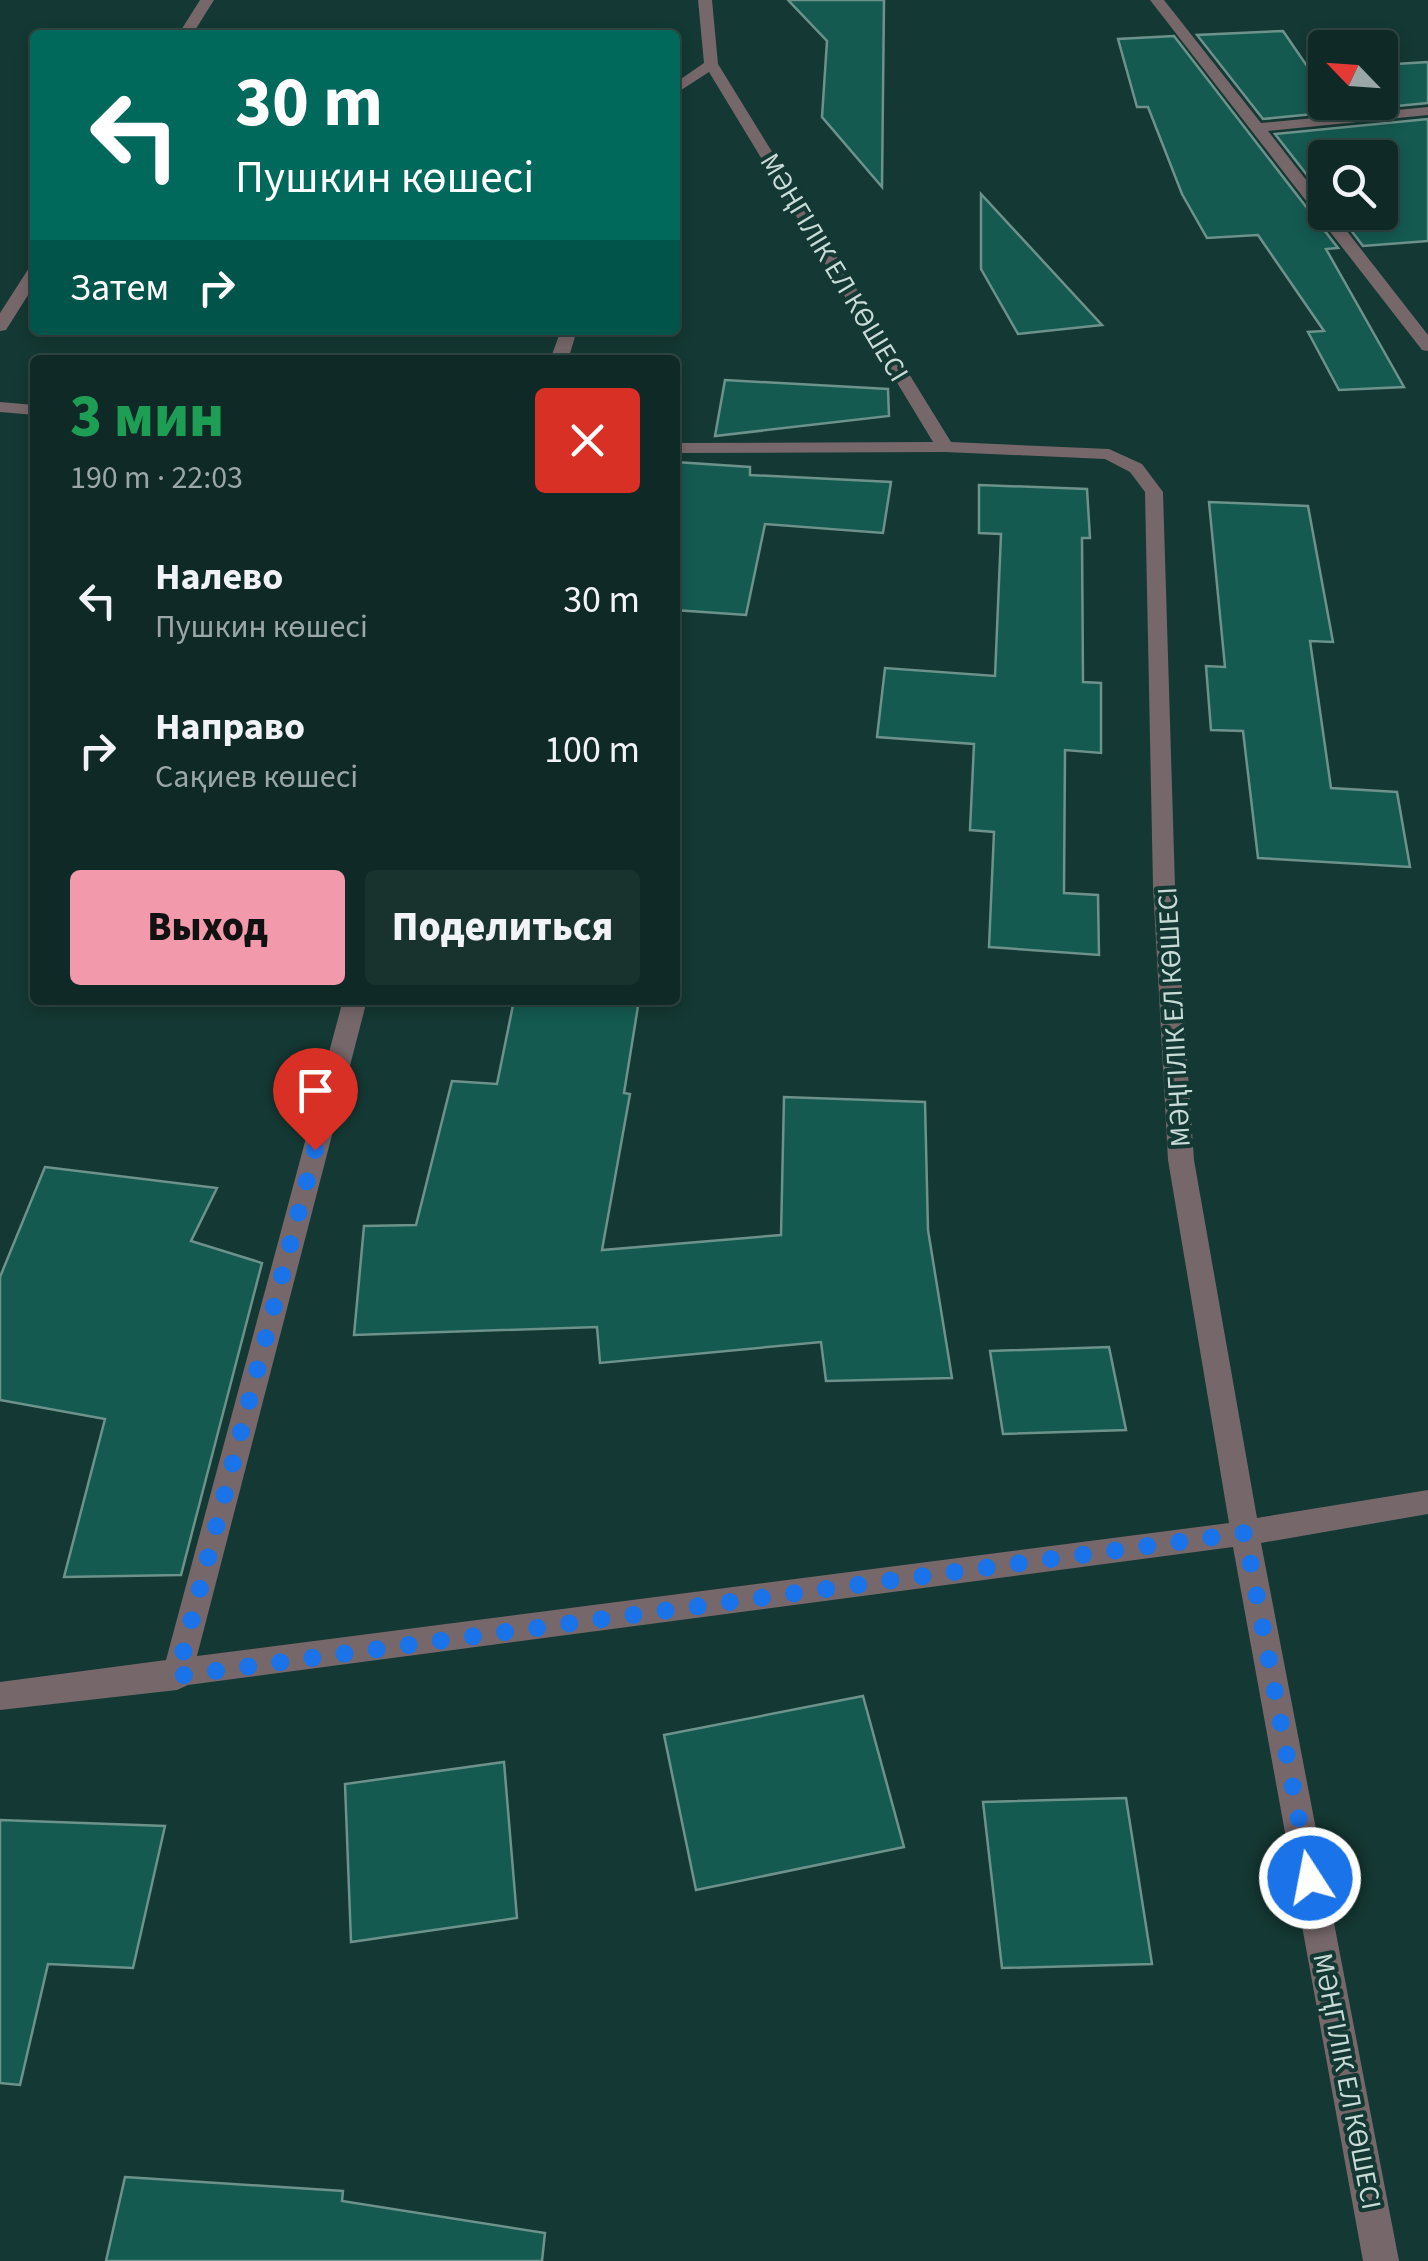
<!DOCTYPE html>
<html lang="ru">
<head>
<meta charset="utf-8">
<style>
	:root { --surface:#0f2a26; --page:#18322e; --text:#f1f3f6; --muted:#9ba7a7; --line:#2f4643; --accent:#f29aac }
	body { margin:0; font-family:"Source Sans 3",sans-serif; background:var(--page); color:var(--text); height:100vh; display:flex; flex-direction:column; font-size:38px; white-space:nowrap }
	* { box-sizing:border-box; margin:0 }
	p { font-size:32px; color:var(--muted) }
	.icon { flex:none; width:55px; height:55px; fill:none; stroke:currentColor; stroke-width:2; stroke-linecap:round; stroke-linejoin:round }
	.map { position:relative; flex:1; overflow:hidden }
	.sheet { position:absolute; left:30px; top:355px; width:650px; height:650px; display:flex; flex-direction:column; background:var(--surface); border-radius:10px; box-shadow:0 5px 15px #0003,0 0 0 2px var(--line) }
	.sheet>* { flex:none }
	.guide { position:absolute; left:30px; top:30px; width:650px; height:305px; border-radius:10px; box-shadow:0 5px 15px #0003,0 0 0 2px var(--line); background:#00695c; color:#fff; overflow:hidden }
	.needle { width:65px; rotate:295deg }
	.buttons { position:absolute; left:1308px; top:30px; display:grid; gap:20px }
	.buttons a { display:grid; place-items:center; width:90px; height:90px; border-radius:10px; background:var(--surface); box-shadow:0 5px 15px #0003,0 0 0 2px var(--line); font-size:50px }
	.pin { position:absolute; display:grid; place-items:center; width:85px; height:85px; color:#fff; margin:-102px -42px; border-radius:50% 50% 50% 0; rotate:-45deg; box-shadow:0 0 10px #0007 }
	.pin .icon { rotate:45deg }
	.me { position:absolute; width:110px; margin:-55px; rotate:349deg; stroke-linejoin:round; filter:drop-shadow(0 0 8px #0008) }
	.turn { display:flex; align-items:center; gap:35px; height:210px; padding:0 40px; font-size:45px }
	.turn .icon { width:130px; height:130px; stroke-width:2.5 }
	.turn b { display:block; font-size:70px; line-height:85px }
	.then { display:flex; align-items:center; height:95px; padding:0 40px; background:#0003; gap:20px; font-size:38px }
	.round { display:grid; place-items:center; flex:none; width:105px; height:105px; border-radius:10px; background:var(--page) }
	.summary { display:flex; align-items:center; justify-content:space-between; height:170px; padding:0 40px }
	h1 { font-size:60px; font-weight:800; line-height:75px; color:#1e9e55 }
	.button { display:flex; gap:20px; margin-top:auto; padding:20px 40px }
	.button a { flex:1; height:115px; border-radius:10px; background:var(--accent); color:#111; font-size:40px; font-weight:800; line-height:115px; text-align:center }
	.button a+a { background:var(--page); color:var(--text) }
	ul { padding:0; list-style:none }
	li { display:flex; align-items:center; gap:30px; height:150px; padding:0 40px }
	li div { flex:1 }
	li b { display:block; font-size:38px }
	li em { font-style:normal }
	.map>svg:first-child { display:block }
</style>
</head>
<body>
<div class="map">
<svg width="1428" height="2261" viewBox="0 0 1428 2261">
	<rect width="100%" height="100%" fill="#143833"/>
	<g fill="#145a51" stroke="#6d928b" stroke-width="2.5">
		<polygon points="788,0 884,0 882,187 822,117 827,41"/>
		<polygon points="1283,31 1309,69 1325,68 1325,102 1380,102 1380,65 1428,62 1428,103 1263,119 1197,35"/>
		<polygon points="1174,36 1338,248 1326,249 1404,387 1339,390 1308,332 1324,331 1258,235 1207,238 1182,194 1148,107 1137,107 1118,39"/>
		<polygon points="1428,119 1428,241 1363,246 1337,212 1380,212 1380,158 1325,158 1325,198 1275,134"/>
		<polygon points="981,194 1102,325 1018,334 981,269"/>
		<polygon points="725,380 888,389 889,416 715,436"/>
		<polygon points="675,462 750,467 750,475 891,482 883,533 765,524 746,615 675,610"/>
		<polygon points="979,485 1087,489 1090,538 1082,538 1083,682 1101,683 1101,753 1065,750 1064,893 1098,895 1099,955 989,947 994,832 970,830 974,744 877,737 885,668 995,676 1001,534 979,533"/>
		<polygon points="1209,502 1308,506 1333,642 1310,641 1331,788 1397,792 1410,867 1258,858 1243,731 1211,730 1206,666 1225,667"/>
		<polygon points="514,1000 639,1000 624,1093 630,1094 602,1250 781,1235 784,1097 925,1102 928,1230 952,1378 826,1381 821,1342 600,1363 597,1327 354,1335 364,1226 416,1225 452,1081 497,1084"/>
		<polygon points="45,1167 217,1188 191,1241 262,1263 181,1575 64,1577 105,1419 0,1400 0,1277"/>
		<polygon points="1109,1347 1126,1430 1003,1434 990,1351"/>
		<polygon points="863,1696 904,1847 696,1890 664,1735"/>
		<polygon points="504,1762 517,1918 351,1942 345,1784"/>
		<polygon points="1126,1798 1152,1964 1002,1968 983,1802"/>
		<polygon points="0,1820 165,1826 133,1968 48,1964 20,2085 0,2083"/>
		<polygon points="125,2177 343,2191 342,2201 545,2233 542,2261 106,2261"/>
	</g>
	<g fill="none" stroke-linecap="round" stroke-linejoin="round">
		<g fill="#76676a" fill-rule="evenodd">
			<polygon points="200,0 214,0 192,35 178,35"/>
			<polygon points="698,0 712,0 718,64 951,442 1109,449 1142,464 1163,492 1175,886 1194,1160 1257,1518 1428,1490 1428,1514 1261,1543 1399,2261 1363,2261 1233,1547 188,1685 177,1690 0,1710 0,1682 166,1660 343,1000 367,1000 197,1656 1229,1523 1168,1160 1153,886 1145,492 1130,472 1105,459 945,452 675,453 675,443 933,442 709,72 675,94 675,83 704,63"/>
			<polygon points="1150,0 1164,0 1261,123 1428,107 1428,115 1268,131 1325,204 1325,212 1332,212 1428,335 1428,351 1422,350"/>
			<polygon points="35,266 35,284 6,330 0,331 0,313 29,268"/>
			<polygon points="561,330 577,330 568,360 550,360"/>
			<polygon points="0,402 35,405 35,415 0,412"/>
		</g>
	</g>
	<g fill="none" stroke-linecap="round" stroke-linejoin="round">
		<polyline stroke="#1a73e8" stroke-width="18" stroke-dasharray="0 32.4" points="315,1150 177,1676 1245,1533 1310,1878"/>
	</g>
	<g text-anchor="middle" stroke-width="8" stroke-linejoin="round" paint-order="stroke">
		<g font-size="28" fill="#c8dbd7" stroke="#143833">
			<text transform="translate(835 267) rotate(59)" y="10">МӘҢГІЛІК ЕЛ КӨШЕСІ</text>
			<text transform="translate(1173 1017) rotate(-93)" y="10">МӘҢГІЛІК ЕЛ КӨШЕСІ</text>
			<text transform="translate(1348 2081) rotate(79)" y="10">МӘҢГІЛІК ЕЛ КӨШЕСІ</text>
		</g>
	</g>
</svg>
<div class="buttons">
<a><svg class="needle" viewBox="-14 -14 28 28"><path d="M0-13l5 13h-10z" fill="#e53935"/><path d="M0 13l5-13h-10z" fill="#9ba7a7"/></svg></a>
<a><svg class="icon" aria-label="search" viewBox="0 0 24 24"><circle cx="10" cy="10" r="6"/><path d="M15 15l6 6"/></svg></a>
</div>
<div class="pin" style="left:315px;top:1150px;background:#d93025"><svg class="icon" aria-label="arrive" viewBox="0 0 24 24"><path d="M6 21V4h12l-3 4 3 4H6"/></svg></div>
<svg class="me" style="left:1310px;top:1878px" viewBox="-20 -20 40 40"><circle r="17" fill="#1a73e8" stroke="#fff" stroke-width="3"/><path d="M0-11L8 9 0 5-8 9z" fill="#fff"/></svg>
<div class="guide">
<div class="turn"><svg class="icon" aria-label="left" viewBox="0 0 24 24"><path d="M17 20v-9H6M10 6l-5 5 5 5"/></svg><div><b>30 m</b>Пушкин көшесі</div></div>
<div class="then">Затем<svg class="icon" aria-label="right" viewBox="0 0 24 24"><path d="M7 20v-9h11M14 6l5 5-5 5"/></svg></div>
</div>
<section class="sheet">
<div class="summary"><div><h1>3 мин</h1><p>190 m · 22:03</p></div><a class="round" style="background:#d93025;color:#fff"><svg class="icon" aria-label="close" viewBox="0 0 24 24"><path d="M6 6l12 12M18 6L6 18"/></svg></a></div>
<ul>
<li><svg class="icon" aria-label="left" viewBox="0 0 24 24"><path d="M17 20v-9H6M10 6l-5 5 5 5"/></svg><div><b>Налево</b><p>Пушкин көшесі</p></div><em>30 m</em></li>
<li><svg class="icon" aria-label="right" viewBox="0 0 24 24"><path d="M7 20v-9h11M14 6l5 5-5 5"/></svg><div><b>Направо</b><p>Сақиев көшесі</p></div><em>100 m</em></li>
</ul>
<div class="button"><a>Выход</a><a>Поделиться</a></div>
</section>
</div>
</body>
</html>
